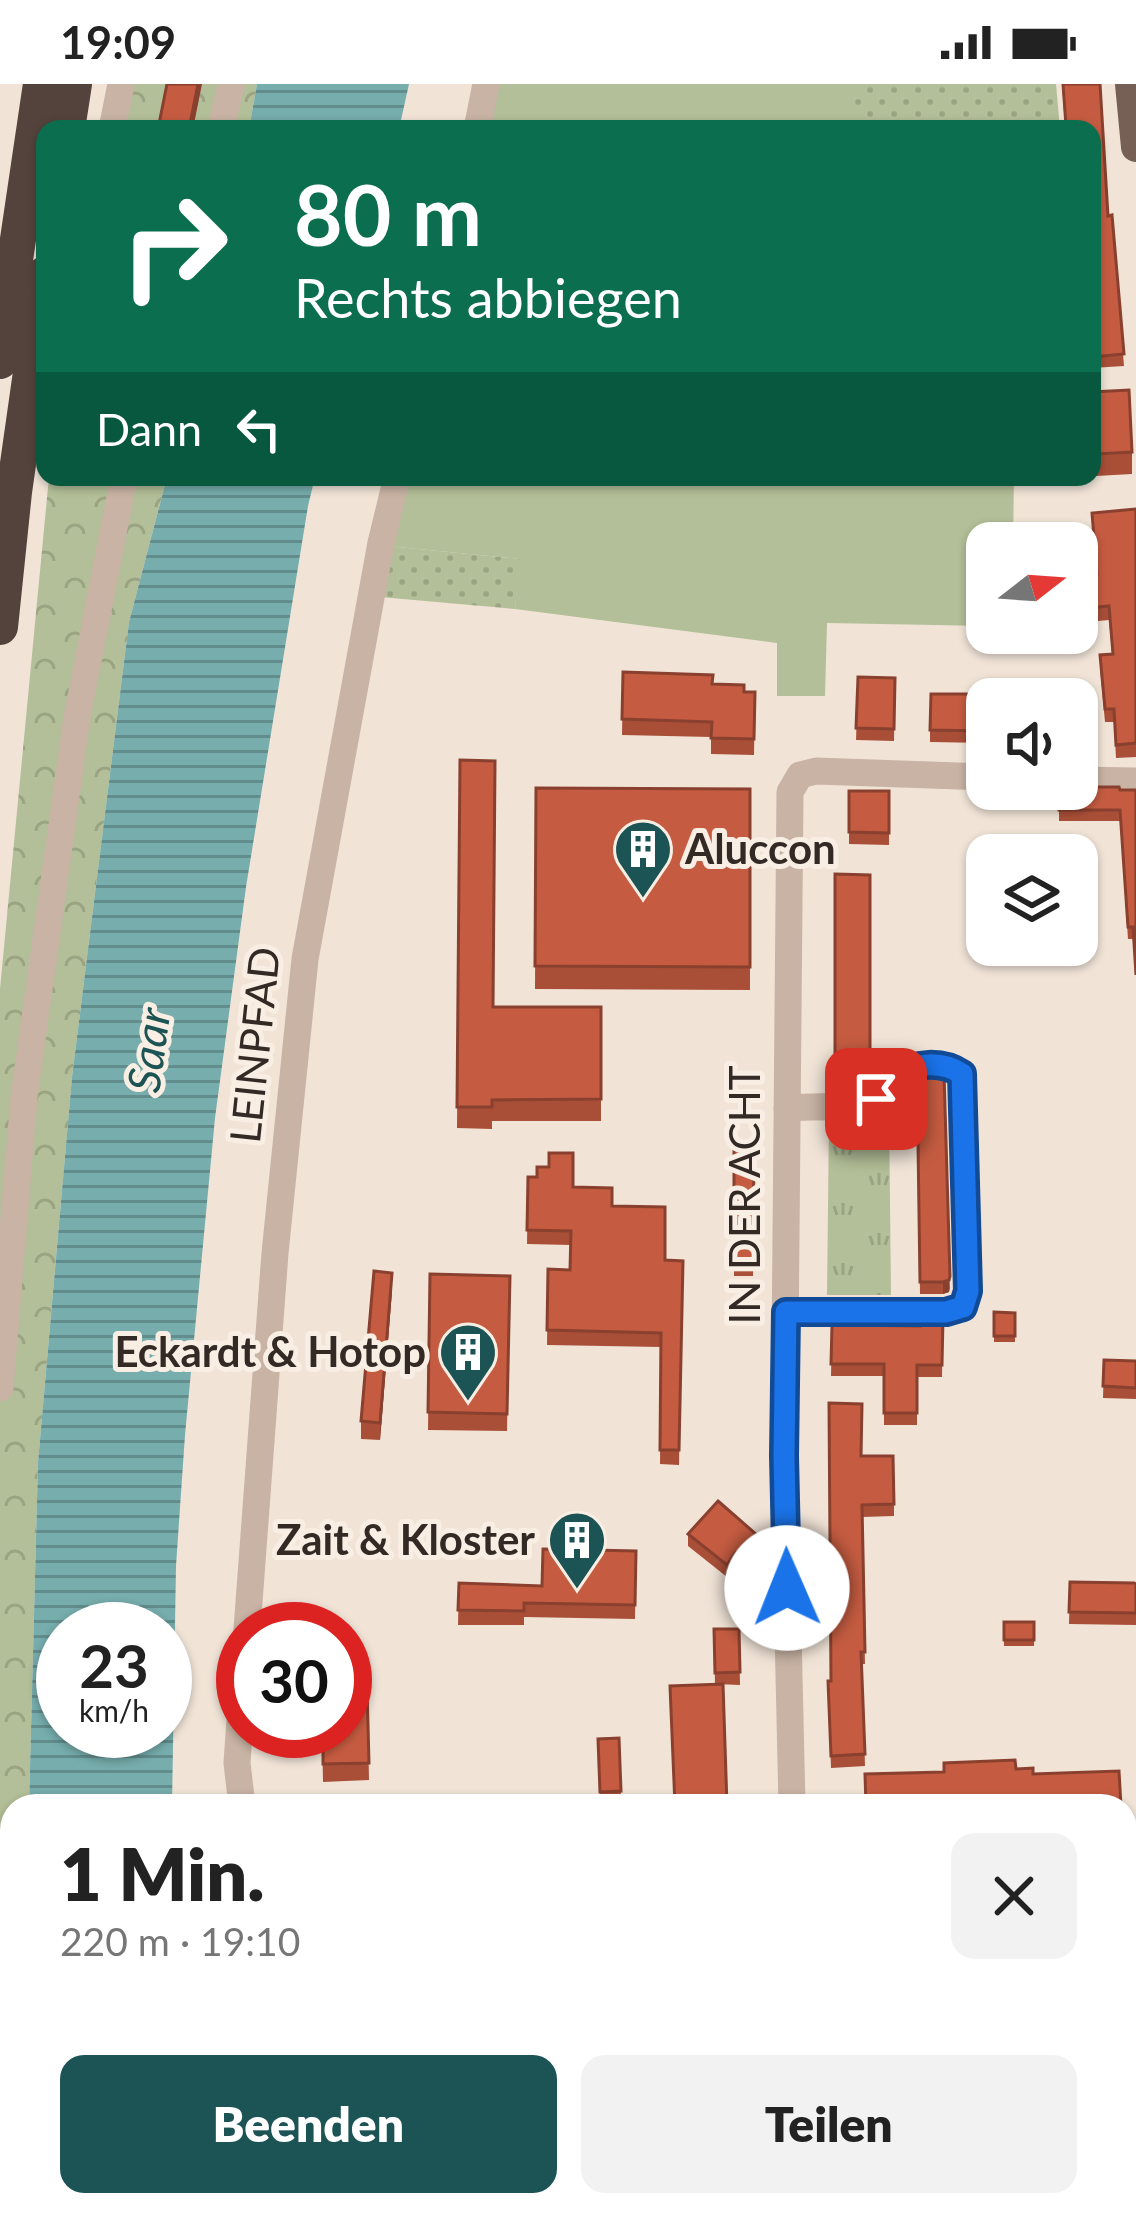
<!DOCTYPE html>
<html lang="de">
<head>
<meta charset="utf-8">
<style>
	:root { --surface:#fff; --page:#f2f2f2; --text:#222; --muted:#767676; --accent:#1c5354 }
	body { margin:0; font-family:Lato,sans-serif; background:var(--page); color:var(--text); height:100vh; display:flex; flex-direction:column; font-size:45px; white-space:nowrap }
	* { box-sizing:border-box; margin:0 }
	p { font-size:39px; color:var(--muted) }
	.icon { flex:none; width:66px; height:66px; fill:none; stroke:currentColor; stroke-width:2; stroke-linecap:round; stroke-linejoin:round }
	.map { position:relative; flex:1; overflow:hidden }
	.panel { position:absolute; left:0px; top:1710px; width:1137px; height:423px; display:flex; flex-direction:column; background:var(--surface); border-radius:36px 36px 0 0; box-shadow:0 3px 9px #0004 }
	.panel>* { flex:none }
	.banner { position:absolute; left:36px; top:36px; width:1065px; height:366px; border-radius:24px; box-shadow:0 3px 9px #0004; background:#0b6e4f; color:#fff; overflow:hidden }
	.needle { width:78px; rotate:73deg }
	.buttons { position:absolute; left:966px; top:438px; display:grid; gap:24px }
	.buttons a { display:grid; place-items:center; width:132px; height:132px; border-radius:24px; background:var(--surface); box-shadow:0 3px 9px #0004; font-size:60px }
	.speed { position:absolute; left:36px; top:1518px; display:flex; gap:24px; font-size:60px; font-weight:700; text-align:center }
	.speed>* { display:grid; place-content:center; width:156px; height:156px; border-radius:50%; background:var(--surface); box-shadow:0 3px 9px #0004; line-height:1 }
	.speed small { font-size:30px; font-weight:400 }
	.speed .limit { border:18px solid #d22; background:#fff; color:#111 }
	.pin { position:absolute; display:grid; place-items:center; width:102px; height:102px; color:#fff; margin:-51px; border-radius:24px; box-shadow:0 6px 18px #0006 }
	.me { position:absolute; width:132px; margin:-66px; rotate:359deg; stroke-linejoin:round; filter:drop-shadow(0 0 9px #0008) }
	.turn { display:flex; align-items:center; gap:42px; height:252px; padding:0 60px; font-size:54px }
	.turn .icon { width:156px; height:156px; stroke-width:2.5 }
	.turn b { display:block; font-size:84px; line-height:102px }
	.then { display:flex; align-items:center; height:114px; padding:0 60px; background:#0003; gap:24px; font-size:45px }
	.round { display:grid; place-items:center; flex:none; width:126px; height:126px; border-radius:24px; background:var(--page) }
	.overview { display:flex; align-items:center; justify-content:space-between; height:204px; padding:0 60px }
	h1 { font-size:72px; font-weight:800; line-height:90px }
	.primary-button { display:flex; gap:24px; margin-top:auto; padding:24px 60px }
	.primary-button a { flex:1; height:138px; border-radius:24px; background:var(--accent); color:#fff; font-size:48px; font-weight:800; line-height:138px; text-align:center }
	.primary-button a+a { background:var(--page); color:var(--text) }
	.status { display:flex; justify-content:space-between; align-items:center; height:84px; padding:0 60px; background:var(--surface); direction:ltr }
	.status svg { height:33px; fill:currentColor }
	.map>svg:first-child { display:block }
</style>
</head>
<body>
<div class="status"><b>19:09</b><svg viewBox="0 0 49 12"><path d="M0 12V9h3v3zM5 12V6h3v6zM10 12V3h3v9zM15 12V0h3v12zM26 1h20v11H26zM47 4h2v5h-2z"/></svg></div>
<div class="map">
<svg width="1136" height="2132" viewBox="0 0 1136 2132">
	<defs>
		<pattern id="forest-crowns" width="20" height="18" patternUnits="userSpaceOnUse" patternTransform="scale(3)"><rect width="20" height="18" fill="#b3bf98"/><path d="M2 6a3 3 0 1 1 6 0M12 15a3 3 0 1 1 6 0" fill="none" stroke="#9aa483"/></pattern>
		<pattern id="park-tufts" width="24" height="20" patternUnits="userSpaceOnUse" patternTransform="scale(3)"><rect width="24" height="20" fill="#b3bf98"/><path d="M3 7l-1-3M5 7V3M7 7l1-3M15 17l-1-3M17 17v-4M19 17l1-3" fill="none" stroke="#9aa483"/></pattern>
		<pattern id="garden-dots" width="8" height="8" patternUnits="userSpaceOnUse" patternTransform="scale(3)"><rect width="8" height="8" fill="#b3bf98"/><path d="M2 2h.1M6 6h.1" fill="none" stroke="#9aa483" stroke-width="1.8" stroke-linecap="round"/></pattern>
		<pattern id="water-rules" width="6" height="5" patternUnits="userSpaceOnUse" patternTransform="scale(3)"><rect width="6" height="5" fill="#77adad"/><path d="M0 2.5h6" fill="none" stroke="#628d8d"/></pattern>
	</defs>
	<rect width="100%" height="100%" fill="#f1e4d7"/>
	<g fill="#b3bf98">
		<polygon points="493,0 851,0 851,45 484,45"/>
		<polygon points="404,393 1014,393 1013,459 987,459 987,542 827,539 825,612 777,612 777,559 515,525 519,475 387,462"/>
	</g>
	<g fill="url(#forest-crowns)">
		<polygon points="131,0 257,0 249,45 121,45"/>
		<polygon points="49,393 167,393 129,538 72,993 38,1378 29,1722 12,1722 12,2121 30,2121 30,2132 0,2132 0,905"/>
		<polygon points="1125,2083 1136,2084 1136,2132 1017,2132 1017,2121 1125,2121"/>
	</g>
	<polygon fill="url(#park-tufts)" points="840,1027 889,1027 891,1211 827,1211 829,1035"/>
	<g fill="url(#garden-dots)">
		<polygon points="851,0 1056,0 1060,45 851,45"/>
		<polygon points="387,462 520,475 515,525 380,513"/>
	</g>
	<g fill="url(#water-rules)" fill-rule="evenodd">
		<polygon points="257,0 409,0 399,45 249,45"/>
		<path d="M167,393H315L308,422L246,803L215,1034L185,1351L176,1482L172,1722H29L38,1378L72,993L129,538ZM63,1545H165V1647H63Z"/>
		<polygon points="30,2121 179,2121 180,2132 30,2132"/>
	</g>
	<g fill="none" stroke-linecap="round" stroke-linejoin="round">
		<g stroke="#c8b3a4" stroke-width="27">
			<polyline points="112,45 121,0"/>
			<polyline points="221,45 231,0"/>
			<polyline points="477,45 486,0"/>
			<polyline points="1077,696 1136,697"/>
			<path d="M786,1228H946L963,1223L968,1207L962,990C942,976 910,979 892,996C885,1002 881,1012 872,1016C852,1025 810,1022 787,1024"/>
			<polyline points="0,1304 24,1013 77,633 124,393"/>
			<polyline points="247,1545 275,1169 305,875 381,459 397,393"/>
			<polyline points="242,1722 237,1679 243,1593"/>
			<polyline points="792,1722 784,1373 790,708 800,691 816,687 987,693"/>
			<polyline points="1125,1759 1136,1759"/>
			<polyline points="0,2056 5,2132"/>
			<polyline points="242,2121 243,2132"/>
		</g>
		<polyline stroke="#766056" stroke-width="30" points="1130,0 1136,63"/>
		<g stroke="#54433c" stroke-width="36">
			<polyline points="67,45 74,0"/>
			<polyline points="0,277 41,0"/>
			<polyline points="0,543 14,408 45,190"/>
		</g>
	</g>
	<g fill="#a94f38">
		<polygon points="1062,0 1100,0 1108,132 1112,131 1124,282 1092,284 1092,45 1013,45 1065,42"/>
		<polygon points="1092,308 1132,368 1132,390 1096,392 1095,367 1092,367"/>
		<polygon points="1136,425 1136,673 1116,674 1114,638 1105,638 1100,584 1100,571 1112,570 1109,536 1077,539 1077,491 1096,490 1092,429"/>
		<polygon points="623,588 712,600 744,608 755,608 754,671 711,670 711,653 622,651"/>
		<polygon points="858,593 895,594 894,657 856,656"/>
		<polygon points="970,619 987,620 987,659 930,658 930,646"/>
		<polygon points="460,676 493,923 601,923 601,1037 492,1037 492,1045 457,1044"/>
		<polygon points="536,704 750,705 750,906 535,905"/>
		<polygon points="1059,705 1136,706 1133,855 1128,855 1120,737 1059,737"/>
		<polygon points="849,707 889,707 889,761 849,760"/>
		<polygon points="835,790 870,994 859,1001 835,1004"/>
		<polygon points="917,990 950,1204 949,1208 943,1210 920,1210"/>
		<polygon points="734,1066 754,1067 753,1192 734,1192"/>
		<polygon points="528,1093 573,1103 612,1122 665,1176 683,1177 679,1381 660,1380 661,1263 547,1261 548,1185 570,1186 571,1161 527,1160"/>
		<polygon points="430,1190 510,1192 507,1347 428,1346"/>
		<polygon points="392,1206 380,1356 361,1355 361,1337"/>
		<polygon points="994,1228 1015,1229 1015,1258 994,1258"/>
		<polygon points="943,1234 942,1293 917,1293 917,1341 884,1341 884,1292 831,1292 832,1241 920,1242"/>
		<polygon points="1104,1276 1136,1277 1136,1315 1103,1314"/>
		<polygon points="861,1372 894,1420 894,1432 862,1433 865,1580 862,1580 865,1682 831,1684 828,1597 831,1597"/>
		<polygon points="688,1450 757,1463 754,1478 735,1481 727,1493 688,1462"/>
		<polygon points="636,1467 635,1535 524,1533 524,1541 458,1541 459,1499 542,1502"/>
		<polygon points="1070,1498 1136,1500 1136,1541 1069,1540"/>
		<rect x="1004" y="1538" width="30" height="24"/>
		<polygon points="714,1545 739,1545 740,1601 715,1600"/>
		<polygon points="367,1603 369,1696 323,1698 322,1647"/>
		<polygon points="619,1654 621,1713 600,1714 598,1655"/>
		<polygon points="1125,1775 1136,1776 1134,1828 1125,1828"/>
		<polygon points="1125,1933 1136,1934 1136,1980 1125,1979"/>
	</g>
	<g fill="#8a402e">
		<polygon points="198,0 202,0 193,45 189,45"/>
		<polygon points="870,982 870,994 859,1001 859,989"/>
		<polygon points="392,1189 392,1206 380,1356 380,1339"/>
		<polygon points="950,1192 949,1208 943,1210 943,1198"/>
		<polygon points="735,1469 735,1481 727,1493 727,1481"/>
	</g>
	<g fill="#c55c41" stroke="#8a402e" stroke-width="3">
		<polygon points="167,0 198,0 189,45 158,45"/>
		<polygon points="1063,0 1100,0 1108,132 1112,131 1124,270 1092,273 1092,45 1013,45 1066,42"/>
		<polygon points="1129,306 1132,368 1096,370 1095,345 1092,345 1092,308"/>
		<polygon points="1136,425 1136,659 1116,661 1114,625 1105,625 1100,571 1113,570 1109,522 1077,525 1077,491 1097,490 1092,429"/>
		<polygon points="623,588 713,591 712,600 744,601 744,608 755,608 754,655 711,654 712,638 622,635"/>
		<polygon points="858,593 895,594 894,645 856,644"/>
		<polygon points="931,610 971,610 970,619 987,620 987,647 930,646"/>
		<polygon points="460,676 495,677 493,923 601,923 601,1015 492,1016 492,1023 457,1023"/>
		<polygon points="1077,703 1119,703 1120,706 1136,706 1136,891 1133,843 1128,843 1120,726 1059,726 1059,705 1077,705"/>
		<polygon points="536,704 750,705 750,883 535,882"/>
		<polygon points="849,707 889,707 889,749 849,748"/>
		<polygon points="835,790 870,791 870,982 859,989 835,992"/>
		<polygon points="928,987 944,989 950,1192 949,1196 943,1198 920,1198 917,990"/>
		<polygon points="734,1066 754,1067 753,1180 734,1180"/>
		<polygon points="549,1069 573,1069 573,1103 612,1104 612,1122 665,1123 665,1176 683,1177 679,1366 660,1366 661,1249 547,1246 548,1185 570,1186 571,1147 527,1146 528,1093 537,1093 537,1083 549,1083"/>
		<polygon points="374,1187 392,1189 380,1339 361,1337"/>
		<polygon points="430,1190 510,1192 507,1330 428,1328"/>
		<polygon points="994,1228 1015,1229 1015,1252 994,1252"/>
		<polygon points="920,1234 943,1234 942,1281 917,1281 917,1329 884,1329 884,1280 831,1280 832,1241 920,1242"/>
		<polygon points="1104,1276 1136,1277 1136,1304 1103,1302"/>
		<polygon points="829,1319 862,1320 861,1372 893,1372 894,1420 862,1421 865,1568 861,1568 865,1670 831,1672 828,1597 831,1597"/>
		<polygon points="718,1417 757,1451 754,1466 735,1469 727,1481 688,1450"/>
		<polygon points="543,1465 636,1467 635,1521 524,1519 524,1527 458,1526 459,1499 542,1502"/>
		<polygon points="1070,1498 1134,1499 1136,1500 1136,1529 1069,1528"/>
		<rect x="1004" y="1538" width="30" height="18"/>
		<polygon points="714,1545 739,1545 740,1588 715,1589"/>
		<polygon points="723,1600 727,1722 675,1722 670,1602"/>
		<polygon points="367,1603 369,1679 323,1680 323,1647 345,1647 345,1604"/>
		<polygon points="619,1654 621,1707 600,1708 598,1655"/>
		<polygon points="1015,1676 1016,1685 1033,1684 1033,1690 1119,1687 1121,1722 866,1722 865,1690 944,1688 944,1679"/>
		<polygon points="1132,1774 1132,1776 1136,1776 1136,1798 1133,1799 1134,1815 1125,1816 1125,1775"/>
		<polygon points="1125,1933 1136,1934 1136,1967 1125,1966"/>
		<polygon points="455,2121 723,2121 724,2132 457,2132"/>
		<polygon points="872,2121 965,2121 966,2132 873,2132"/>
	</g>
	<g fill="none" stroke-linecap="round" stroke-linejoin="round">
		<defs>
			<path id="route" d="M787,1504L784,1372L786,1228H946L963,1223L968,1207L962,990C943,977 915,978 896,992C888,997 882,1008 876,1015"/>
		</defs>
		<use href="#route" stroke="#114b97" stroke-width="30"/>
		<use href="#route" stroke="#1a73e8" stroke-width="21"/>
	</g>
	<defs>
		<symbol id="building-pin" viewBox="-11 -11 22 30"><path d="M0 17L-7.5 6A9.5 9.5 0 1 1 7.5 6Z" fill="#1c5354" stroke="#f9eee3"/><path d="M-4-6H4V6H1V3H-1V6H-4ZM-2.5-4.3h1.7v1.8h-1.7ZM.8-4.3h1.7v1.8H.8ZM-2.5-1h1.7V.8h-1.7ZM.8-1h1.7V.8H.8Z" fill="#fff"/></symbol>
	</defs>
	<g fill-rule="evenodd">
		<use href="#building-pin" x="610" y="732" width="66" height="90"/>
		<use href="#building-pin" x="435" y="1235" width="66" height="90"/>
		<use href="#building-pin" x="544" y="1423" width="66" height="90"/>
	</g>
	<g text-anchor="middle" stroke-width="10" stroke-linejoin="round" paint-order="stroke">
		<g font-size="42" font-weight="bold" fill="#332925" stroke="#f9eee3" text-anchor="end">
			<text x="685" y="780" text-anchor="start">Aluccon</text>
			<text x="426" y="1283">Eckardt &amp; Hotop</text>
			<text x="535" y="1471">Zait &amp; Kloster</text>
		</g>
		<g font-size="42" fill="#332925" stroke="#f9eee3">
			<text transform="translate(255 961) rotate(-84)" y="15">LEINPFAD</text>
			<text transform="translate(745 1111) rotate(-90)" y="15">IN DER ACHT</text>
		</g>
		<g font-size="45" font-style="italic" fill="#1c5354" stroke="#f9eee3">
			<text transform="translate(149 966) rotate(-82)" y="16">Saar</text>
		</g>
	</g>
</svg>
<div class="buttons">
<a><svg class="needle" viewBox="-14 -14 28 28"><path d="M0-13l5 13h-10z" fill="#e53935"/><path d="M0 13l5-13h-10z" fill="#767676"/></svg></a>
<a><svg class="icon" aria-label="sound" viewBox="0 0 24 24"><path d="M4 9h4l5-4v14l-5-4H4zM17 9q2 3 0 6"/></svg></a>
<a><svg class="icon" aria-label="layers" viewBox="0 0 24 24"><path d="M12 4l9 5-9 5-9-5zM3 14l9 5 9-5"/></svg></a>
</div>
<div class="speed"><div>23<small>km/h</small></div><div class="limit">30</div></div>
<div class="pin" style="left:876px;top:1015px;background:#d93025"><svg class="icon" aria-label="arrive" viewBox="0 0 24 24"><path d="M6 21V4h12l-3 4 3 4H6"/></svg></div>
<svg class="me" style="left:787px;top:1504px" viewBox="-20 -20 40 40"><circle r="19" fill="#fff"/><path d="M0-13L10 11 0 6-10 11z" fill="#1a73e8"/></svg>
<div class="banner">
<div class="turn"><svg class="icon" aria-label="right" viewBox="0 0 24 24"><path d="M7 20v-9h11M14 6l5 5-5 5"/></svg><div><b>80 m</b>Rechts abbiegen</div></div>
<div class="then">Dann<svg class="icon" aria-label="left" viewBox="0 0 24 24"><path d="M17 20v-9H6M10 6l-5 5 5 5"/></svg></div>
</div>
<section class="panel">
<div class="overview"><div><h1>1 Min.</h1><p>220 m · 19:10</p></div><a class="round"><svg class="icon" aria-label="close" viewBox="0 0 24 24"><path d="M6 6l12 12M18 6L6 18"/></svg></a></div>
<div class="primary-button"><a>Beenden</a><a>Teilen</a></div>
</section>
</div>
</body>
</html>
